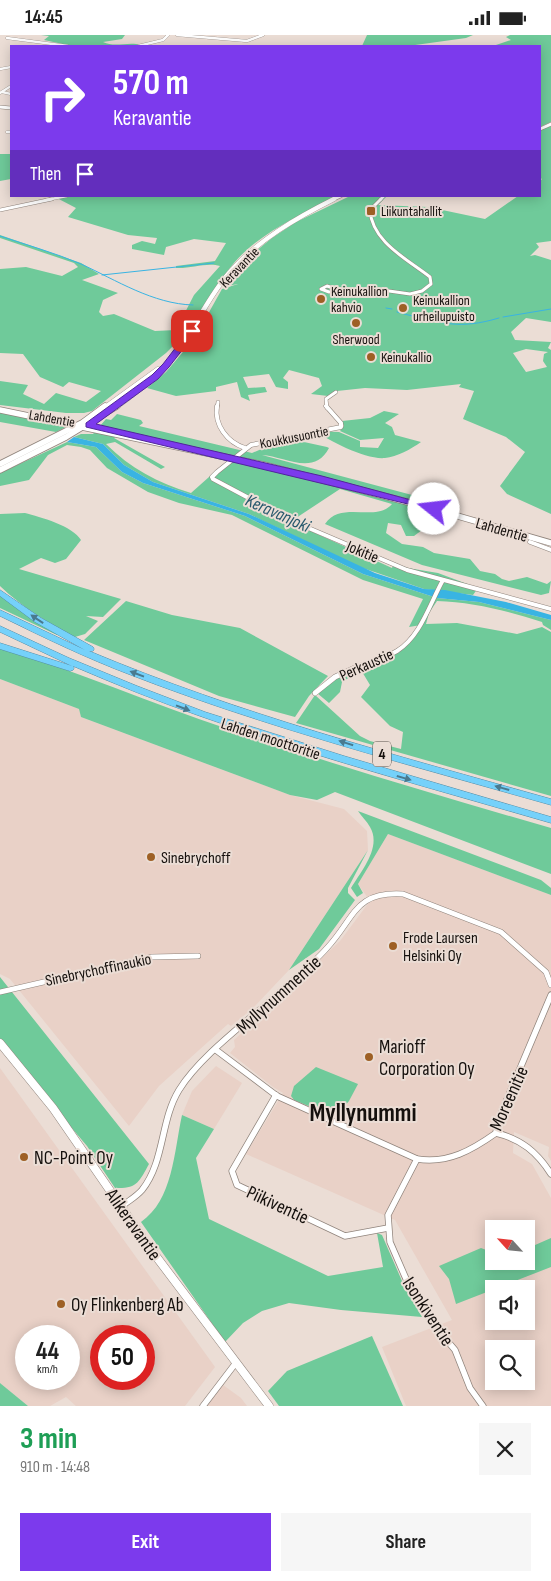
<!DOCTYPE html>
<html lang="en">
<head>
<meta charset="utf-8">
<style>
	:root { --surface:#fff; --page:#f6f6f6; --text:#222; --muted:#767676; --accent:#7c3aed }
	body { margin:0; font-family:"Sofia Sans Condensed",sans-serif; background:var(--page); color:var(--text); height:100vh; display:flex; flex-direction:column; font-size:19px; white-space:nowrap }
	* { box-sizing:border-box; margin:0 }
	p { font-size:16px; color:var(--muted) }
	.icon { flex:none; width:28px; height:28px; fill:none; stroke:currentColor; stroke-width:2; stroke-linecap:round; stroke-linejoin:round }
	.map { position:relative; height:1371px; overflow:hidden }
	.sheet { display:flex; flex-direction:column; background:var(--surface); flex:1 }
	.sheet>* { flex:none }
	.top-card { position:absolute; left:10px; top:10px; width:531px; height:152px; border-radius:0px; box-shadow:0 2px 12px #0003; background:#7c3aed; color:#fff; overflow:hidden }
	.needle { width:32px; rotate:297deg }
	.controls { position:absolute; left:485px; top:1185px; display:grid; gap:10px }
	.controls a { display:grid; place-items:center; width:50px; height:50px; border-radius:0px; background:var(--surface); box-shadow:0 2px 12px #0003; font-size:25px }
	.speed { position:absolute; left:15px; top:1290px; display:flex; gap:10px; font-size:25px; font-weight:700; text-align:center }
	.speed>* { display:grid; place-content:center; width:65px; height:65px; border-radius:50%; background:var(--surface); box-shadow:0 2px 12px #0003; line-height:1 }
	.speed small { font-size:12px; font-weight:400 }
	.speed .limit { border:8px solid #d22; background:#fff; color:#111 }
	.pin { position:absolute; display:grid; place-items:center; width:42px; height:42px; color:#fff; margin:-21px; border-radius:10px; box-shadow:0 2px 8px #0006 }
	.me { position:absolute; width:55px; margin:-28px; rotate:286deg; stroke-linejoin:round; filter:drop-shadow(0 0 4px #0008) }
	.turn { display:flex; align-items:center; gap:18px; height:105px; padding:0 20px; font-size:22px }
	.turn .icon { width:65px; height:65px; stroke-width:2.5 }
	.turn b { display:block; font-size:35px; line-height:42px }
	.then { display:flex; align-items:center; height:48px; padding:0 20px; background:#0003; gap:10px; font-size:19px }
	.round { display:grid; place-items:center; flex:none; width:52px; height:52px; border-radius:0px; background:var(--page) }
	.headline { display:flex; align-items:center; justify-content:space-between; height:85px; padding:0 20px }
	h1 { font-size:30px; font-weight:700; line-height:38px; color:#1e9e55 }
	.cta { display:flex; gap:10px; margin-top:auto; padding:10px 20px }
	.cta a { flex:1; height:58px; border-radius:0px; background:var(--accent); color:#fff; font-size:20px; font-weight:700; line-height:58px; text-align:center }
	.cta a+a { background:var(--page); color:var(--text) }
	.status { display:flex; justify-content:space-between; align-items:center; height:35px; padding:0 25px; background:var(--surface); direction:ltr }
	.status svg { height:14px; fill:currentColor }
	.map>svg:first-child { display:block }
</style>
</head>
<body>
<div class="status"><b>14:45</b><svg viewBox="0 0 49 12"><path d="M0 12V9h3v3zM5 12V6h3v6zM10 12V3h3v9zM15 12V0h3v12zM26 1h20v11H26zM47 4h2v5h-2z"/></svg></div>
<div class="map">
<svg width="551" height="1371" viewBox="0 0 551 1371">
	<rect width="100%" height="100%" fill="#ebddd5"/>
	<g fill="#e9d1c7" fill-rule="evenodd">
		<polygon points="0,644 79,674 81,682 290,760 344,774 367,796 368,815 289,935 252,974 231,991 228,989 159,1051 129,1091 10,944 0,939"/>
		<path d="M388,799L551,860V1126L548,1121L549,1112L514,1097L513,1118L532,1129L551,1163V1371H406L382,1312L452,1285L395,1185L246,1119L283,1058L273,1052L230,1018L235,1012L234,1005L340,906L370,866L358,849ZM494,1194H526V1226H494ZM494,1254H526V1286H494ZM494,1314H526V1346H494Z"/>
		<polygon points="216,1031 242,1048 214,1094 182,1080 192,1056"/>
		<path d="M0,1033L215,1332L185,1371H76L66,1362L50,1371H28L0,1348ZM26,1301H69V1344H26ZM101,1301H144V1344H101Z"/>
		<polygon points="223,1350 241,1363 247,1371 207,1371"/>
	</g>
	<g fill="#6fca9a" fill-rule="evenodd">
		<path d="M41,0H125L122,4L103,7C116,13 128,6 141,10L72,11L44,5L49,1Z"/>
		<polygon points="367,0 473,0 466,3 408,11 362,11"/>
		<polygon points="510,0 551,0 551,87 540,92 540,11 493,11 511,5 506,2"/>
		<path d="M551,91V206L536,208L539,212L530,221L535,220L551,225V287L526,283L511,297L515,305L551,307L548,313L551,315V479L507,459L500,451L525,417L506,402L463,384L474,356L459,352L461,349L407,355L365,353L337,356L328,361L311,359L322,351L319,343L289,335L283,343L288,347V354L276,352L269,339L243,342L248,353L265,352L267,357L248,360L250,366L241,362L237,347L216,352V356L176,361L147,353L166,337L194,304L222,254L238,249L221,252L238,231L272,203L296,187L350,161H387L378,170L428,172L485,184L518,161H540V146L542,144L540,143V95ZM526,314L548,317L544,319L543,326L547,332L526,337L513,318Z"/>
		<polygon points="0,119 11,119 11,144 0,146"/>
		<path d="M53,161H333L334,163C302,179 258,199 234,228C214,252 199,278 183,305L185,296L183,295L178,306L166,318L92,376L84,378H66L0,370V346L28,350L23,359L44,369L56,358L86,367L101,356L69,347L63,352L40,342L23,319L0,318V234L26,232L62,241L78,232L74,228L0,203V200L81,228L99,239L82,245L118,258L103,265L99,277L103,281L114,279L155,296L176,295L194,260L220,231C207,227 190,234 176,233V231L215,226L226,208L194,204L166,212L164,220L132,214V210L142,206L155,209L157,203L128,200L68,182L76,173Z"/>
		<polygon points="0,376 66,390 66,392 56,397 0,387"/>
		<path d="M384,376L399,379L385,388L392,392L395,400L421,407C411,414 397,422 385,423C366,425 330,406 315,396L339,397L360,406V412L378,413L384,403L360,405L340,396L344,391L342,386L370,383Z"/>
		<path d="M117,379L141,385L143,388L139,391L252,418L273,409L301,404L304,407L327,412L329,413C314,442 284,421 262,420L457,472L443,484L438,493L422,495L414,501H406L401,490L388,488L386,498L402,509L423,512L434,518L470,524L480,536L495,539L502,544L509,546L527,542L547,549L551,546L549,558L541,560L422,530L325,489C341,465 376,488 392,469L340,454L293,485L285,480L282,483L392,533L394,528L408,533L438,538L478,553L473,560L424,554L357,531L249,479L153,447L124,430L103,409L74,402L81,399H93L106,384L111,385ZM117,401L227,426L191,458C158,448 130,433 106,409L115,407L161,434L165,432L114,403Z"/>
		<path d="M67,407L96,412L122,437L143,448L245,481L363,539L437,563L479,567L551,585V595L543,590L542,587C508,576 473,567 437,566L429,578L426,589L457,588L517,599L542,592L551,597V761L296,688L315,660L360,701L370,706L401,714L403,697L390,691L361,662L370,650L361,635L342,647L340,657L329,668L317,658C330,648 343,639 357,633C386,621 405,621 421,590L409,592L423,564L363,545L232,480L179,468L148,457L107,433L90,415L81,412L67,410L48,420L29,445L0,451V438Z"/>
		<path d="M25,478C40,482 73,491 81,505L66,524L55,528L41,523L19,534L121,564L103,582L86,581L98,586L85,599L75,602C48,588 22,572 0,551V479Z"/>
		<polygon points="0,560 57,599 57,600 0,573"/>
		<polygon points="126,566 172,580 240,593 328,641 309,661 295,682 219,661 84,605"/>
		<path d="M0,613C78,636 152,669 228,694C335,730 443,762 551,793V839L335,757L317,765L290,760L81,682L79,674L0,644Z"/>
		<path d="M358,776L541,845L551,853V860L388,799L358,849L363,858L357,862L351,853C361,836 382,812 370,792C367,786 361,781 358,776Z"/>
		<polygon points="368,815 348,853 348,858 355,865 319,914 289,935"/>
		<path d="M0,942L149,1129C139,1147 137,1154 115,1153L87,1111L0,1008Z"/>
		<polygon points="316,1032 358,1049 349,1066 335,1082 294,1065 291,1061 294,1051"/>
		<path d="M182,1080L214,1094L196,1123L209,1184L328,1241L383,1232L377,1198L382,1200L402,1246L422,1282L341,1275L289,1268L262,1276L243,1288L225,1307L141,1187C173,1165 174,1117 182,1080Z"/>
		<polygon points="551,1203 551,1232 456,1269 449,1244 439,1231 481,1213 494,1218 494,1226 526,1226 526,1214"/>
		<polygon points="372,1301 403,1371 279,1371 268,1356 287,1336"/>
		<polygon points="0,1348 28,1371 0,1371"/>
	</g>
	<polygon fill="#39b4e3" points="74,402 103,409 124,430 153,447 249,479 375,538 424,554 445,555 506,567 551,580 551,585 479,567 437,563 363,539 245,481 143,448 122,437 96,412 67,407"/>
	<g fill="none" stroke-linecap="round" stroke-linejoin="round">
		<g stroke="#39b4e3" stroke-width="1">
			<path d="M0,201C27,210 55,218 81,229C116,245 153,269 193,270"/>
			<polyline points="102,240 214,228"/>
			<polyline points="343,273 349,273"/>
			<polyline points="386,273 392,274"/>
			<polyline points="397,277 401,278"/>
			<path d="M404,279C444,288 458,295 499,283"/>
			<polyline points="503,282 551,274"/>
		</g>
		<defs>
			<g id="minor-far4">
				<polyline points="177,0 247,6 263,0"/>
				<polyline points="7,3 68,11"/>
				<polyline points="138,11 163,5 168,0"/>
				<polyline points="0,34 11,32"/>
				<polyline points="2,57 11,59"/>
				<polyline points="0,58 11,51"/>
				<polyline points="7,97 11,97"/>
				<polyline points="46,165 67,161"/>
				<polyline points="380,165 384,161"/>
			</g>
			<g id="minor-far3">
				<polyline points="0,175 52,164"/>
				<path d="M339,255L327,251L321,254L329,257L382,255L410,259L422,256L431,249L430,242C407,224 372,207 370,175L381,164"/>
				<polyline points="217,373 218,367"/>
				<polyline points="327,373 326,364 336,357"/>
			</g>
			<g id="minor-far2">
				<path d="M217,371C214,390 227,407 245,413"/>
				<polyline points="326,371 341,388 341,392 251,410 217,437 212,442 213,444 292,486 407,535 551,574"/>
				<polyline points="530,507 551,515"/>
				<path d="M354,633C368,627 384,624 397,616C421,601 430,568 443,545"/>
			</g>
			<g id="minor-far1">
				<polyline points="315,658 335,642 357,632"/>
				<polyline points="0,957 152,922 198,921"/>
				<path d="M276,960C293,945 312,930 327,913C355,883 354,856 403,859L501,897L546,937L551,950"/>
			</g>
			<g id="minor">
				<path d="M216,1015L277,1061L417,1124C448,1129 472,1115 496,1098L497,1088L551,960"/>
				<polyline points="276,1060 232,1136 237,1150 345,1201 388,1193"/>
				<path d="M496,1098C521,1104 537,1117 551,1139"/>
				<polyline points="417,1124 388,1180 390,1207 410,1253 433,1289 455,1315 470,1353 483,1371"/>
				<path d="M121,1172C128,1166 136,1162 142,1155C165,1126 160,1086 179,1055C200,1021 247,987 278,959"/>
				<polyline points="203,1371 235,1329"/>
			</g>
			<polyline id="tertiary-far1" points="0,72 11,73"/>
			<polyline id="tertiary" points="0,1008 53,1073 149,1212 269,1371"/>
			<g id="secondary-far2">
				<polyline points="540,94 551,89"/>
				<polyline points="332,165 341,161"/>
			</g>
			<g id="secondary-far1">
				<polyline points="104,373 158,334"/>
				<path d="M115,373C139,356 162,337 179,314C197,289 209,261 229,238C258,205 296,183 334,164"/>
			</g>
			<g id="secondary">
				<polyline points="0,375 264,430 423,471 551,508"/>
				<polyline points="0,429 82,388 105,371"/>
				<polyline points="0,435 66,402 117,371"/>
			</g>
			<g id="motorway">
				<path d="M0,555L41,583L93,612L94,614L93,616H89C239,679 395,720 551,764V770C410,730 268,693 131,640C86,623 43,602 0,581V575L85,615L35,587L0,561Z"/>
				<path d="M0,591L69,623L137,651L205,677L344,721L551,782V788C434,754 315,722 200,681C157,666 115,649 73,631L74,633L73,635L70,636L0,614V608L72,631L0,597Z"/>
			</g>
		</defs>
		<use href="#minor-far4" stroke="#90847c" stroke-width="3"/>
		<use href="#minor-far3" stroke="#90847c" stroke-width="4"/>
		<use href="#minor-far2" stroke="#90847c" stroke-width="5"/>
		<use href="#minor-far1" stroke="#90847c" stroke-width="6"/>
		<use href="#minor" stroke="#90847c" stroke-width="7"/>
		<use href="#tertiary-far1" stroke="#90847c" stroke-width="4"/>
		<use href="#tertiary" stroke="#90847c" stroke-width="9"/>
		<use href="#secondary-far2" stroke="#90847c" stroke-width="4"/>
		<use href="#secondary-far1" stroke="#90847c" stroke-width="5"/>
		<use href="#secondary" stroke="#90847c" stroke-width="7"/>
		<use href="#motorway" stroke="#538da7" stroke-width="1"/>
		<use href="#minor-far4" stroke="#fff" stroke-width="2.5"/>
		<use href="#minor-far3" stroke="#fff" stroke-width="3"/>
		<use href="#minor-far2" stroke="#fff" stroke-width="4"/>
		<use href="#minor-far1" stroke="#fff" stroke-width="5"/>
		<use href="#minor" stroke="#fff" stroke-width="5.5"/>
		<use href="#tertiary-far1" stroke="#fff" stroke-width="3"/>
		<use href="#tertiary" stroke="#fff" stroke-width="8"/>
		<use href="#secondary-far2" stroke="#fff" stroke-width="3"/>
		<use href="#secondary-far1" stroke="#fff" stroke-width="4.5"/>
		<use href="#secondary" stroke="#fff" stroke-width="5.5"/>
		<use href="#motorway" fill="#75d1fa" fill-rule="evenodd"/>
	</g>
	<defs><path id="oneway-solid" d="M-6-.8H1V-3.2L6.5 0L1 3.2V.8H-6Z" transform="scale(1.25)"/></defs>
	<g fill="#4a7a8f">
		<use href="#oneway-solid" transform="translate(37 584) rotate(-146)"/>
		<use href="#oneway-solid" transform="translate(137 639) rotate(-159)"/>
		<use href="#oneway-solid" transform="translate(183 673) rotate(21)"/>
		<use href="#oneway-solid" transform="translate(346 708) rotate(-163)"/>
		<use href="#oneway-solid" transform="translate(404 743) rotate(16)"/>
		<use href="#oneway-solid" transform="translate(502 753) rotate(-164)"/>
	</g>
	<polygon fill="#7c3aed" stroke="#51269a" points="190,294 197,296 169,332 158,344 96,389 322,441 437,472 437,476 86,392 86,388 152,340 163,329"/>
	<g fill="#9e6025" stroke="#ebddd5" stroke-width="2">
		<rect x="366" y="171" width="10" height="10" rx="2.5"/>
		<circle cx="321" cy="264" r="5"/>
		<circle cx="403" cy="273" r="5"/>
		<circle cx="356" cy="288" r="5"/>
		<circle cx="371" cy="322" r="5"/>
		<circle cx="151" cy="822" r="5"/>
		<circle cx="393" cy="911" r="5"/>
		<circle cx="369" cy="1022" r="5"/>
		<circle cx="24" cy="1122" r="5"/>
		<circle cx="61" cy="1269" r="5"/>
	</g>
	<g text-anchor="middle" stroke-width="4" stroke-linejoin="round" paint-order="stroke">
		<g font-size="14" fill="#15100d" stroke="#ebddd5" text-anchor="start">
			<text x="381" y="181">Liikuntahallit</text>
			<text x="331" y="261">Keinukallion<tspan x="331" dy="16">kahvio</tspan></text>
			<text x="413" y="270">Keinukallion<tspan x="413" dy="16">urheilupuisto</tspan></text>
			<text x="356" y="309" text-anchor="middle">Sherwood</text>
			<text x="381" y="327">Keinukallio</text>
		</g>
		<g font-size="14" fill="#15100d" stroke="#ebddd5">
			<text transform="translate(239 232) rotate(-46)" y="5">Keravantie</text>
			<text transform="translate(52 383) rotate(10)" y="5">Lahdentie</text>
			<text transform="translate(294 402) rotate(-11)" y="5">Koukkusuontie</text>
		</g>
		<rect fill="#ebddd5" stroke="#554e49" stroke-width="1" x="373" y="706.5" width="18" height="25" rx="4"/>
		<g font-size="15" font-weight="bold" fill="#15100d">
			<text x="382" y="724">4</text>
		</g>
		<g font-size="16" fill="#15100d" stroke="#ebddd5">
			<text transform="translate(502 494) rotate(16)" y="6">Lahdentie</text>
			<text transform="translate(363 516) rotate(23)" y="6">Jokitie</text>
			<text transform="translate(366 629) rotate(-24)" y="6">Perkaustie</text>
			<text transform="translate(271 703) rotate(18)" y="6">Lahden moottoritie</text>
			<text transform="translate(98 934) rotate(-12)" y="6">Sinebrychoffinaukio</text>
		</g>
		<g font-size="16" fill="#15100d" stroke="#ebddd5" text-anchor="start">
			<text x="161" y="828">Sinebrychoff</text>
			<text x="403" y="908">Frode Laursen<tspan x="403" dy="18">Helsinki Oy</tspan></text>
		</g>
		<g font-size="18" font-style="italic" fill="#28596d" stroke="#ebddd5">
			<text transform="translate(278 478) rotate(24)" y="6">Keravanjoki</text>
		</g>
		<g font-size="19" fill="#15100d" stroke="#ebddd5">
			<text transform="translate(278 959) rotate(-42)" y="7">Myllynummentie</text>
			<text transform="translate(508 1063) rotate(-66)" y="7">Moreenitie</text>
			<text transform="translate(278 1169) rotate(25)" y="7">Piikiventie</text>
			<text transform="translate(134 1189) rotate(55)" y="7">Alikeravantie</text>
			<text transform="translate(429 1276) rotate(57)" y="7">Isonkiventie</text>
		</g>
		<g font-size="19" fill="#15100d" stroke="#ebddd5" text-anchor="start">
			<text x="379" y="1018">Marioff<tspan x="379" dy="22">Corporation Oy</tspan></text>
			<text x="34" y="1129">NC-Point Oy</text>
			<text x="71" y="1276">Oy Flinkenberg Ab</text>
		</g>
		<g font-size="25" font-weight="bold" fill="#15100d" stroke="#ebddd5">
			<text x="363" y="1086">Myllynummi</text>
		</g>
	</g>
</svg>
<div class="controls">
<a><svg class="needle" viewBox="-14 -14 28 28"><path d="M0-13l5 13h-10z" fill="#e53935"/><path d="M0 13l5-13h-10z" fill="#767676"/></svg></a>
<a><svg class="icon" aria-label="sound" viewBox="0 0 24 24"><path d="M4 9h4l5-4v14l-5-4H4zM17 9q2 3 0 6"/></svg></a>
<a><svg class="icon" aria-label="search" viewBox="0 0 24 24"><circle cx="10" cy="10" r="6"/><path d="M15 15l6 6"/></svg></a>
</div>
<div class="speed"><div>44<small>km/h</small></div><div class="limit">50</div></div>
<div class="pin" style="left:192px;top:296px;background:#d93025"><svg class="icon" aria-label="arrive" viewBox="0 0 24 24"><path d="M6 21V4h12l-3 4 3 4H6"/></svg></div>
<svg class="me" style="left:434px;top:474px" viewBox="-20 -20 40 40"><circle r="19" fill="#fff"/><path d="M0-13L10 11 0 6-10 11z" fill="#7c3aed"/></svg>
<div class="top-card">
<div class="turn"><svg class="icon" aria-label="right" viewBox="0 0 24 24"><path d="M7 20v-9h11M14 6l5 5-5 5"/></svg><div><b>570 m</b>Keravantie</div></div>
<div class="then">Then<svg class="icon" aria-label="arrive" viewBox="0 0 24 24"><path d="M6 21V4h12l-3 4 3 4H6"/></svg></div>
</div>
</div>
<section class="sheet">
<div class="headline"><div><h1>3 min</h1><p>910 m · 14:48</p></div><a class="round"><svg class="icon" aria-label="close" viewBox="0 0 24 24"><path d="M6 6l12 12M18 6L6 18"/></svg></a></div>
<div class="cta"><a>Exit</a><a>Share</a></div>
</section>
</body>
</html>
